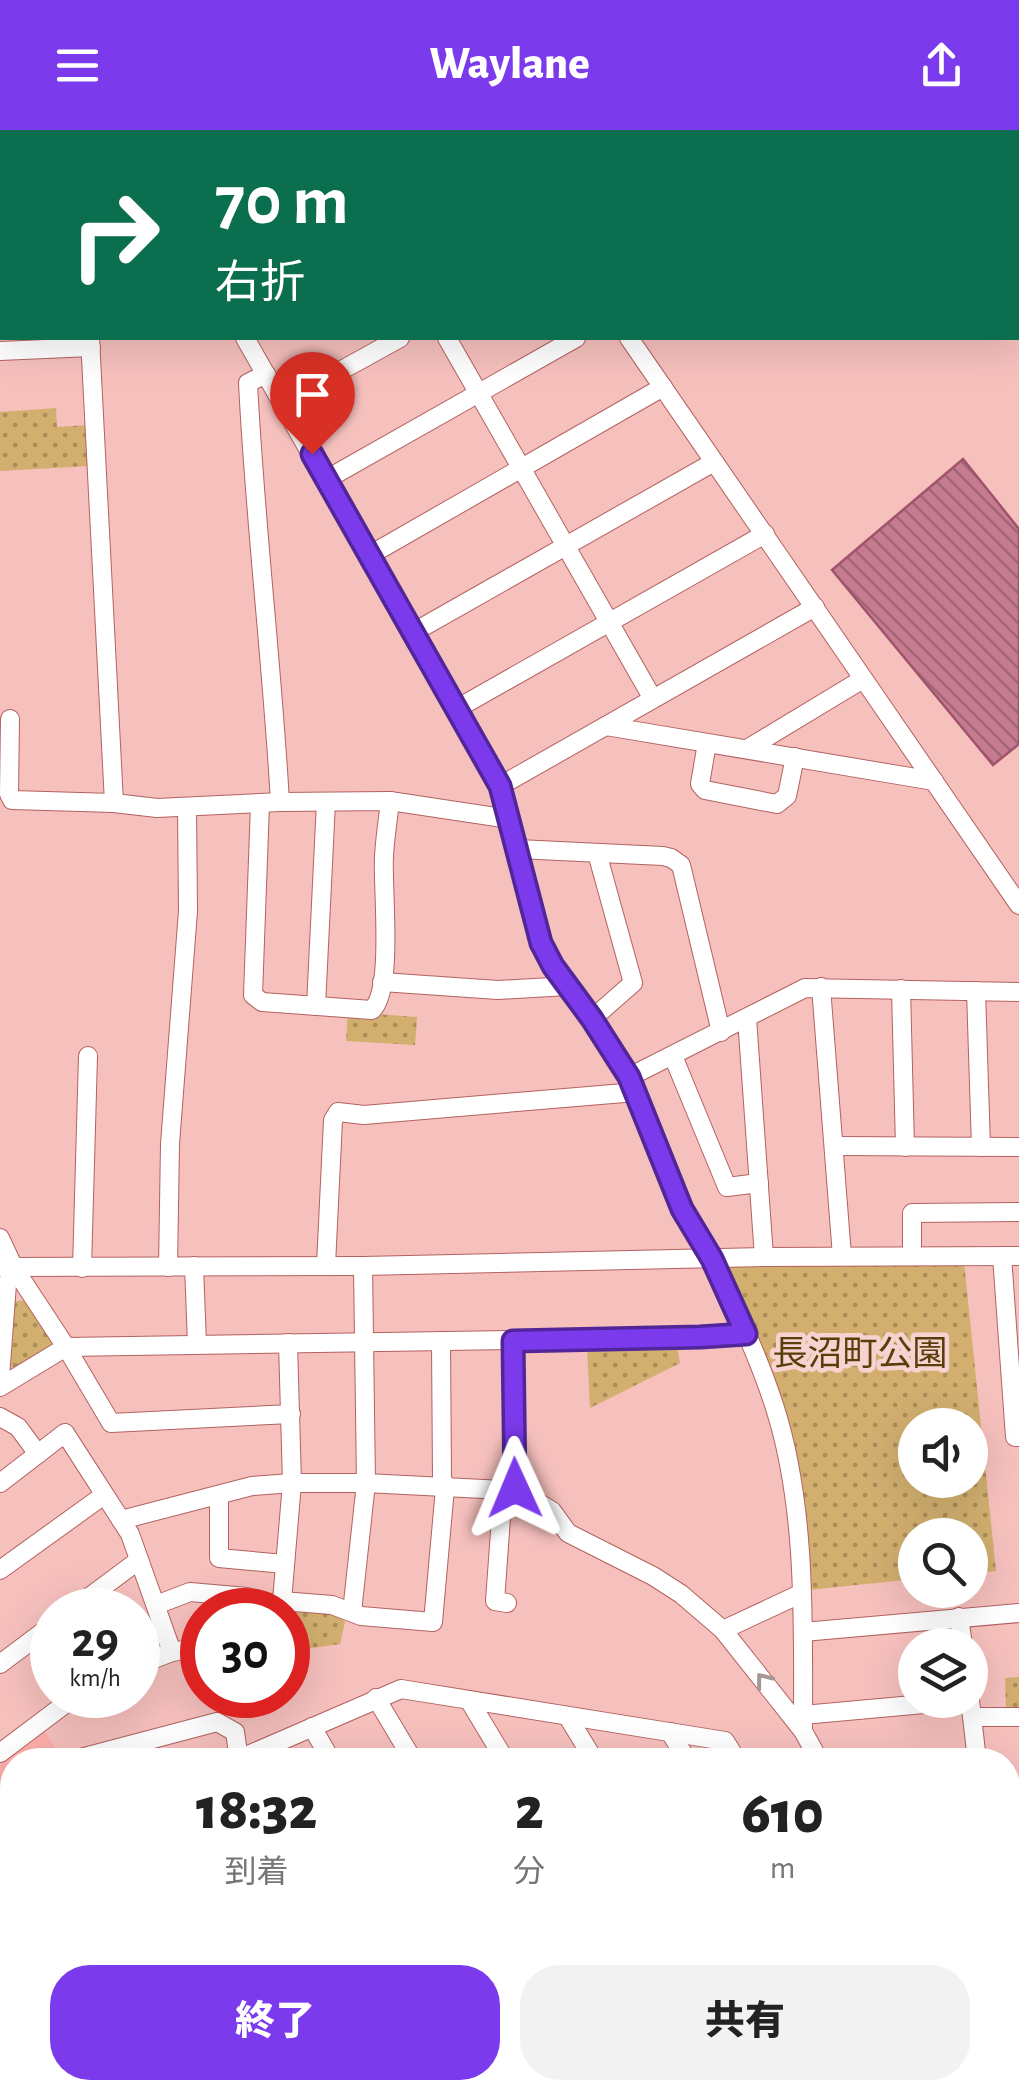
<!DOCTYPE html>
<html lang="ja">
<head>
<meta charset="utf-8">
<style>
	:root { --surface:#fff; --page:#f2f2f2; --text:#222; --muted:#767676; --accent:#7c3aed }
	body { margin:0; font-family:"Alegreya Sans","Noto Sans JP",sans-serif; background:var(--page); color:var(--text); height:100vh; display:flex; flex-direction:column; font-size:38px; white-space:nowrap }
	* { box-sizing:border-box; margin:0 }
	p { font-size:32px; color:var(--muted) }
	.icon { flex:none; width:55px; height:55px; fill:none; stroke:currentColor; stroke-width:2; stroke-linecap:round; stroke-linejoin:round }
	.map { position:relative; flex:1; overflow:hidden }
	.side { position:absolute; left:0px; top:1618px; width:1020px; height:352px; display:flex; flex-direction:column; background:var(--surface); border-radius:40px 40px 0 0; box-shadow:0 10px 40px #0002 }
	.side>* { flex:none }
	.banner { position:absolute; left:0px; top:0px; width:1020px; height:210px; box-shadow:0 10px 40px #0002; background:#0b6e4f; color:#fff; overflow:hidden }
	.tools { position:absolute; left:898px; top:1278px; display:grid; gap:20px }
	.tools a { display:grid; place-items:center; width:90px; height:90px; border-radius:50%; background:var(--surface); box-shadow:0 10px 40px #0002; font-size:50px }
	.speed { position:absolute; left:30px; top:1458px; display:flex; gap:20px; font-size:50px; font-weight:700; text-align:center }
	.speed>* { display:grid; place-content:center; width:130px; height:130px; border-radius:50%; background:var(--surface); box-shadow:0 10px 40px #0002; line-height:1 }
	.speed small { font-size:25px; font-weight:400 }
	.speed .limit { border:15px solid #d22; background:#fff; color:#111 }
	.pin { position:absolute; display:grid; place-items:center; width:85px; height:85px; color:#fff; margin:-102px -42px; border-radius:50% 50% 50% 0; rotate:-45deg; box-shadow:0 0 10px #0007 }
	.pin .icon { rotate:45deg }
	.me { position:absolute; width:110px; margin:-55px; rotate:359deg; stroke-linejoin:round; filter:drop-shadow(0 0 8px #0008) }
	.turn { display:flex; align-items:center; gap:35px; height:210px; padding:0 50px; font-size:45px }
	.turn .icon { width:130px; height:130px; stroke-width:2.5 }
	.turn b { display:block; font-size:70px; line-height:85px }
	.eta { display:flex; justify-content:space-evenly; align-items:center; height:170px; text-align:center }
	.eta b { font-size:60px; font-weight:800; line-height:70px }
	.action { display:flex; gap:20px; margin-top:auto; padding:20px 50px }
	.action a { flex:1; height:115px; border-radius:40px; background:var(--accent); color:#fff; font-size:40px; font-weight:800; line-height:115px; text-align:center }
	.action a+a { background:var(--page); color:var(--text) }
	header { display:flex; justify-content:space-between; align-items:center; height:130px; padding:0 50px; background:var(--accent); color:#fff; font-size:45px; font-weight:800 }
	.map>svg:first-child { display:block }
</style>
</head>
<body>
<header><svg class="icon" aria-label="menu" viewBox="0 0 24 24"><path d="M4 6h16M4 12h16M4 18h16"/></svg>Waylane<svg class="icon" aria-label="share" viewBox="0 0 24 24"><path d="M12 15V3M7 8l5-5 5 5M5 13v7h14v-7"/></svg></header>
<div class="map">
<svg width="1019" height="1968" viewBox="0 0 1019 1968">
	<defs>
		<pattern id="grass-dots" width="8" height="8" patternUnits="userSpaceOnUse" patternTransform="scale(2.5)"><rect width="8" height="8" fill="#d2af6f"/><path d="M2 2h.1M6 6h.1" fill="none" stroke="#ab8d5a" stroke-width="1.8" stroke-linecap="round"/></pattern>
		<pattern id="building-back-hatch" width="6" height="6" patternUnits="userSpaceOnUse" patternTransform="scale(2.5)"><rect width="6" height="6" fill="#c57c90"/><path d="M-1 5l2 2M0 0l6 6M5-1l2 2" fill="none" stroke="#a16575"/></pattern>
	</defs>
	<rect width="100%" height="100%" fill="#f6c0bd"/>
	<polygon fill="#fdafab" points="42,1600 46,1603 63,1630 12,1630 12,1937 0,1940 0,1631"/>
	<g fill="url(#grass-dots)" fill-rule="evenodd">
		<polygon points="56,278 57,297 87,295 89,336 0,341 0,282"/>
		<polygon points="348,882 417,887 415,915 346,911"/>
		<path d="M964,1132L996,1441L970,1444V1405H915V1449L808,1460L797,1339L726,1143L730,1134ZM915,1295H970V1350H915Z"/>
		<polygon points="28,1170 56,1211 54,1220 20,1241 7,1234 9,1172"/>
		<polygon points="587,1216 677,1217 680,1233 590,1278"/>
		<polygon points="279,1455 276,1474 334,1481 345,1492 340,1514 305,1519 288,1500 288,1480 269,1480 262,1472"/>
		<polygon points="1019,1547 1019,1580 1006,1580 1005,1548"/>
	</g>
	<g fill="url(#building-back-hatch)" stroke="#a0536a" stroke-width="2.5">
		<polygon points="963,329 1019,399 1019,614 993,635 832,440"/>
		<polygon points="0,1692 3,1704 12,1701 12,1709 6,1711 12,1739 0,1743"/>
		<polygon points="12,1756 12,1817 0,1777 0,1759"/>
		<polygon points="12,1882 12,1933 0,1936 0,1886"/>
	</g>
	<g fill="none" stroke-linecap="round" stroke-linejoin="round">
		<defs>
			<g id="minor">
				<polyline points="97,0 99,2"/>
				<polyline points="73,2 74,0"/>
				<polyline points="583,2 584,0"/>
				<polyline points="0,133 2,133"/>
				<polyline points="90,208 114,673"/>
				<path d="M245,208L500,656L541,813C566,860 601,900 628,946C652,987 661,1037 682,1079C691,1097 703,1114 712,1132C736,1178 759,1228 775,1278C807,1379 803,1496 803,1601"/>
				<polyline points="447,208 653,569"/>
				<polyline points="629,208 1019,775"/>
				<polyline points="0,221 91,217"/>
				<path d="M266,244L248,253C255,393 272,532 280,672"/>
				<polyline points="282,273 400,208"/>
				<polyline points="327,349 576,208"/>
				<polyline points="370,425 663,257"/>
				<polyline points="414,502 714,332"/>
				<polyline points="458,578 765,404"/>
				<polyline points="10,589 9,664 12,670 114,673 157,678 280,672 390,671 510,689"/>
				<polyline points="606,596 934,651"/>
				<polyline points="707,613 700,654 705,660 777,674 787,666 795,627"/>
				<polyline points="747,619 863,549"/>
				<polyline points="500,656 815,477"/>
				<path d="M260,674L253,865L262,872L372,880C394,859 382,759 384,726C385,708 388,689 390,671"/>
				<polyline points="518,719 663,726 671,728 681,735 721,902"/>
				<polyline points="382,852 498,860 568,856"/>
				<polyline points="821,857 842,1126"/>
				<polyline points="901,859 905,1017"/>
				<polyline points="976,861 981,1017"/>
				<polyline points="316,876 326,672"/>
				<polyline points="747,888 764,1127"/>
				<polyline points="592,889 633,853 597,723"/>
				<polyline points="673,926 727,1057 759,1053"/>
				<polyline points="629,947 805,858 1019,862"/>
				<polyline points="835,1016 1019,1017"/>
				<polyline points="0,1108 14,1138 66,1217 111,1293 291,1284"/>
				<polyline points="912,1126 912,1083 1019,1082"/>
				<polyline points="1002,1126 1015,1307 1019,1307"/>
				<polyline points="326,1135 333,990 338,982 364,985 636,962"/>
				<polyline points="194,1136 197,1214"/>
				<polyline points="0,1137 363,1136 764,1127 1019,1126"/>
				<polyline points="168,1137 170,1014 188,781 187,678"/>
				<polyline points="82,1138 88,926"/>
				<polyline points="513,1211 515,1358 552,1381 568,1403 653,1446 681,1464 723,1500 803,1601 819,1630"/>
				<polyline points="288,1213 292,1353 282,1471 332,1475 361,1486 433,1492 445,1358 442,1347 441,1211"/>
				<polyline points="0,1247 7,1154 14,1138"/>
				<polyline points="0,1257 66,1217 700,1207 746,1204"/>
				<polyline points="0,1287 18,1297 38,1324"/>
				<polyline points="0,1353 65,1303 130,1404 172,1522"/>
				<polyline points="503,1360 495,1471 507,1473"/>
				<polyline points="219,1365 219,1428 285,1434"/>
				<polyline points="121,1390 252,1356 292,1353 366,1353 503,1360 515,1358"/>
				<polyline points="0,1440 104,1365"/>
				<polyline points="156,1475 190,1462 247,1467 259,1480"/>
				<polyline points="72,1480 139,1430"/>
				<polyline points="352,1482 366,1353 363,1136"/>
				<polyline points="959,1487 963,1515"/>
				<polyline points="723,1500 800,1464"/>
				<polyline points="803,1502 1019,1483"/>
				<polyline points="0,1534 52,1495"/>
				<polyline points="138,1535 172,1522 202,1517"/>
				<polyline points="376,1568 413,1630"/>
				<polyline points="469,1570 505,1630"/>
				<polyline points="970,1570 977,1630"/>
				<polyline points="803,1585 968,1570"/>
				<polyline points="568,1587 594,1630"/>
				<polyline points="972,1587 1019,1587"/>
				<polyline points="312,1597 331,1630"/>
				<polyline points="670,1602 687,1630"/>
				<polyline points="0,1623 77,1565"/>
				<polyline points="239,1629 401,1559 725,1611 737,1630"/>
				<polyline points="73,1630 217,1592 235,1602 239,1630"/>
				<polyline points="1008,1837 1019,1836"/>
				<polyline points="1008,1913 1019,1911"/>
				<polyline points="0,1956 12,1953"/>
				<polyline points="177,1958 179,1968"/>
				<polyline points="454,1958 464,1968"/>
				<polyline points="644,1958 654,1968"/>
				<polyline points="798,1958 805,1968"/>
				<polyline points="885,1958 891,1968"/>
				<polyline points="974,1958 981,1968"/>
				<polyline points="557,1968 567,1958"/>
				<polyline points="663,1968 674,1958"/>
			</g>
			<g id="highway">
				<polyline points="657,0 666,2"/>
				<polyline points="1018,97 1019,98"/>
			</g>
		</defs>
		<use href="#minor" stroke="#b36260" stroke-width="20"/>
		<use href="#highway" stroke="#b36260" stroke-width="30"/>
		<use href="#minor" stroke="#fff" stroke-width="18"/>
		<use href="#highway" stroke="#fff" stroke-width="28"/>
	</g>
	<defs><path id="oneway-chevron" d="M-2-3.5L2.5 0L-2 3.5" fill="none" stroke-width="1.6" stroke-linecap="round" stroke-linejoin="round" transform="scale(2.5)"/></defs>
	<use stroke="#a69797" href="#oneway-chevron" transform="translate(763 1550) rotate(-128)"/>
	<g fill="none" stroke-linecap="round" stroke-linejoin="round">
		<defs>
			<polyline id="route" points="312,324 500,656 541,813 553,836 592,889 629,947 682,1079 712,1129 746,1204 700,1207 513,1211 515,1358"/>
		</defs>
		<use href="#route" stroke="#51269a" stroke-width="25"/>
		<use href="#route" stroke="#7c3aed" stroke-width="18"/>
	</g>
	<g text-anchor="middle" stroke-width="9" stroke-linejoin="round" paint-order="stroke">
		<g font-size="35" fill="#573f0a" stroke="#f7d2d0">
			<text x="860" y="1235">長沼町公園</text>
		</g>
	</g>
</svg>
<div class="tools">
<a><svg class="icon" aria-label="sound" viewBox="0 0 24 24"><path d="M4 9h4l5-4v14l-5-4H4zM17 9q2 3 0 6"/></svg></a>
<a><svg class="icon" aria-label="search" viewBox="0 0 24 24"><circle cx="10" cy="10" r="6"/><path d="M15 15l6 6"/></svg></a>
<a><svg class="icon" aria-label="layers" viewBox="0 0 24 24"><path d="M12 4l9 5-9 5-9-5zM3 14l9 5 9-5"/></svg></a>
</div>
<div class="speed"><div>29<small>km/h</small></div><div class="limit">30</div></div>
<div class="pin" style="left:312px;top:324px;background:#d93025"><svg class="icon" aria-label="arrive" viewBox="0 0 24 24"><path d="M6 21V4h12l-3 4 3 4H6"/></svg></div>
<svg class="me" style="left:515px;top:1358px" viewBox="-20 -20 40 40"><path d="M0-17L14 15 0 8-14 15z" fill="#7c3aed" stroke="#fff" stroke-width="4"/></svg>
<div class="banner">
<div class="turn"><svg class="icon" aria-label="right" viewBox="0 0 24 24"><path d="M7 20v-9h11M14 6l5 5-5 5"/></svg><div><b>70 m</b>右折</div></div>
</div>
<section class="side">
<div class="eta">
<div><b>18:32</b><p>到着</p></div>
<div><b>2</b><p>分</p></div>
<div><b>610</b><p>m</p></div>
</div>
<div class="action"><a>終了</a><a>共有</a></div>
</section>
</div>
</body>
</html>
